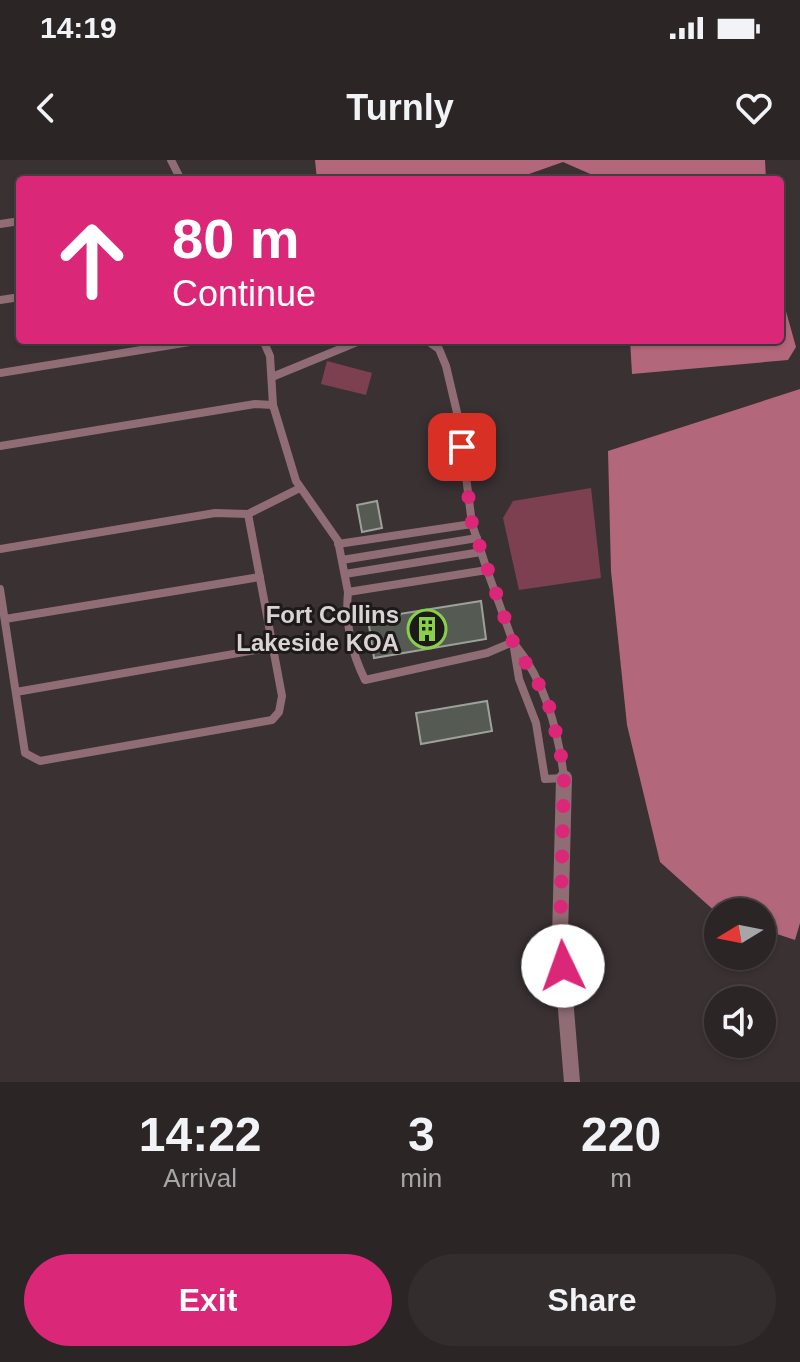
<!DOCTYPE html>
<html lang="en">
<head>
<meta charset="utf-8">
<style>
	:root { --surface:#2c2526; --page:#342d2e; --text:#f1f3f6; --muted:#a6a5a7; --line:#484243; --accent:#db2777 }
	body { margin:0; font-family:Helvetica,sans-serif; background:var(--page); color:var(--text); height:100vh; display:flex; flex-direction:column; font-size:30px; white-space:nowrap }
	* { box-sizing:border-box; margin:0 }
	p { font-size:26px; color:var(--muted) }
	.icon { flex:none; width:44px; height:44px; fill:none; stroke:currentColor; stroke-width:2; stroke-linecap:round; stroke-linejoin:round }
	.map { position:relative; height:922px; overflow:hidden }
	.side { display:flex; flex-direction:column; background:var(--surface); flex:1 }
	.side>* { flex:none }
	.banner { position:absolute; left:16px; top:16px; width:768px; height:168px; border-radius:8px; box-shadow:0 2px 6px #0004,0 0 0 2px var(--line); background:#db2777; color:#fff; overflow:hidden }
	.needle { width:52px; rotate:260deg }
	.controls { position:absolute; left:704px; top:738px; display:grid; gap:16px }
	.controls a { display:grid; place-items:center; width:72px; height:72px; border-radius:50%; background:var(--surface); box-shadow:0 2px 6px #0004,0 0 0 2px var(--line); font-size:40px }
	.pin { position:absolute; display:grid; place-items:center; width:68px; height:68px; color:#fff; margin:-34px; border-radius:16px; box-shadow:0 4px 12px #0006 }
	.me { position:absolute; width:88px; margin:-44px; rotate:357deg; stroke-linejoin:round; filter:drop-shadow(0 0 6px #0008) }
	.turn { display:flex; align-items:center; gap:28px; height:168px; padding:0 24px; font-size:36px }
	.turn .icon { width:104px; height:104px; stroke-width:2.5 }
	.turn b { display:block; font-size:56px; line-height:68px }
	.eta { display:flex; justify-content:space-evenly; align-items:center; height:136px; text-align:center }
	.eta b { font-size:48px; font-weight:700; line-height:56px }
	.button { display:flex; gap:16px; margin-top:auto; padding:16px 24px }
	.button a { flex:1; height:92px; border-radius:48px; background:var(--accent); color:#fff; font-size:32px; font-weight:700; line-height:92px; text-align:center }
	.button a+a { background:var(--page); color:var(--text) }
	.status { display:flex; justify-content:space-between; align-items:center; height:56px; padding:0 40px; background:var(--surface); direction:ltr }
	.status svg { height:22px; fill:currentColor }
	header { display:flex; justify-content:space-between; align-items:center; height:104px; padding:0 24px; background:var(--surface); font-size:36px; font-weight:700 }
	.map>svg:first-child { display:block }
</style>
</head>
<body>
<div class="status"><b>14:19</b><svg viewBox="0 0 49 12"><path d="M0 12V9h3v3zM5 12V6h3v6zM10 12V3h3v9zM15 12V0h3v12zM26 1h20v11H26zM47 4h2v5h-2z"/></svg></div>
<header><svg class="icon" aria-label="back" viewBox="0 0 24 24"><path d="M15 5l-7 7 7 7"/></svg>Turnly<svg class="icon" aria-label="heart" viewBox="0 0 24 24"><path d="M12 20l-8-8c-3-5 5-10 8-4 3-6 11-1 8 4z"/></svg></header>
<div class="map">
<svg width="800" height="922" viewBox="0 0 800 922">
	<rect width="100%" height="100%" fill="#3a3133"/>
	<g fill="#7d4051">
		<polygon points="327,201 372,213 366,235 321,224"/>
		<polygon points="591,328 601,418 519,430 503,358 513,341"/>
	</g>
	<g fill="#b3677b">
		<polygon points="315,0 765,0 766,20 604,20 563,2 512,20 317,20"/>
		<polygon points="780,130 796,187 788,200 632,214 630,180 780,180"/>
		<polygon points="800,229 800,763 795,780 762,769 762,752 718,754 660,702 627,565 611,411 608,291"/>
	</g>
	<g fill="#555a52" stroke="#9ca299" stroke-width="2">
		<polygon points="377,341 382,368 362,372 357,345"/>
		<polygon points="481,441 486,479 374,498 368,459"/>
		<polygon points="487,541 492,571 421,584 416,553"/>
	</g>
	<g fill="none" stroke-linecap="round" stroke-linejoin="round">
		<g stroke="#906d75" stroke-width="8">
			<polyline points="171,0 181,20"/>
			<polyline points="0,64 20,61"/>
			<polyline points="0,140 20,137"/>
			<path d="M263,180L270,196L273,245L296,321L338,381L348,432L487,410L513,482L519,519L536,563L545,619L564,618C558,569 545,521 513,482"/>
			<polyline points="426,180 439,189 446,206 459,261 472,364 487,410"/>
			<polyline points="0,213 202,180"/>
			<polyline points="272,217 362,180"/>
			<polyline points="0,286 255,244 273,245"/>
			<polyline points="338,384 472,364"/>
			<polyline points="0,389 215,353 248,354"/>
			<polyline points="342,400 477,378"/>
			<polyline points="345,414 481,392"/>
			<polyline points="0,429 25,593 40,601 272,560 279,552 282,536 248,354 300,328"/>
			<path d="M348,432C345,464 351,491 365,520L487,493L513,482"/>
			<polyline points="5,459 260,417"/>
			<polyline points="16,532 273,487"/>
		</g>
		<polyline stroke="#906d75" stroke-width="16" points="564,618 560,777 572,922"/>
	</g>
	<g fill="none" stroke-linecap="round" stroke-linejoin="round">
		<polyline stroke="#db2777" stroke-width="14" stroke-dasharray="0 25.2" points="462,287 472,364 513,482 547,538 560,589 564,618 560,777 563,806"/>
	</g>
	<defs>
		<symbol id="building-ring" viewBox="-11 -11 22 22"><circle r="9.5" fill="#1e1a1b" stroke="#89cf49" stroke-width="1.5"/><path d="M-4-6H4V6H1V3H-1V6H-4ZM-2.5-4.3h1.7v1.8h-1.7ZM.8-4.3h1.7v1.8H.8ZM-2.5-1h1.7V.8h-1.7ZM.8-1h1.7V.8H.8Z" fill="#89cf49"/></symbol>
	</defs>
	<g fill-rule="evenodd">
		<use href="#building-ring" x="405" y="447" width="44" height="44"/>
	</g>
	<g text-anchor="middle" stroke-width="6" stroke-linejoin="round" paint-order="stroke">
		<g font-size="24" font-weight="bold" fill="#d9d3d4" stroke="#1e1a1b" text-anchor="end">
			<text x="399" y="463">Fort Collins<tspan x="399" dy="28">Lakeside KOA</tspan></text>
		</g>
	</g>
</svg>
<div class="controls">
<a><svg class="needle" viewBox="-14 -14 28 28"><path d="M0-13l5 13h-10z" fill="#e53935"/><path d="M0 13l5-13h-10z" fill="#a6a5a7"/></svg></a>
<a><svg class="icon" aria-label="sound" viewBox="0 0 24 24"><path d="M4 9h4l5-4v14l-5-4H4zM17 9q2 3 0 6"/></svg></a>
</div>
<div class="pin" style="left:462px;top:287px;background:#d93025"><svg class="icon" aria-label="arrive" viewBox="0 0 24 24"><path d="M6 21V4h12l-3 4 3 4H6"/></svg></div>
<svg class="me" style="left:563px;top:806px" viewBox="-20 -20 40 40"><circle r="19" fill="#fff"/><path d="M0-13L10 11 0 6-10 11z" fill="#db2777"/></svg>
<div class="banner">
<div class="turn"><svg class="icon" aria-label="ahead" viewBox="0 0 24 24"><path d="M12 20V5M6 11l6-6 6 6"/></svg><div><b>80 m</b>Continue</div></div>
</div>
</div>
<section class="side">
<div class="eta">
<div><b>14:22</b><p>Arrival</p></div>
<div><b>3</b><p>min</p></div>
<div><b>220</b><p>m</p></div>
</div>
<div class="button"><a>Exit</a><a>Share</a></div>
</section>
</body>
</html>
